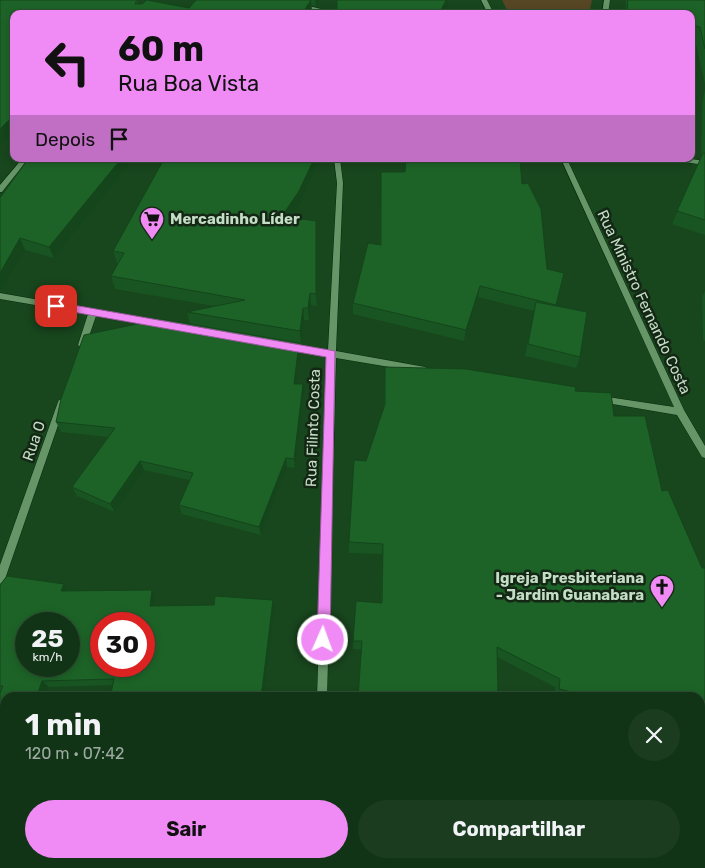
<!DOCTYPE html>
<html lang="pt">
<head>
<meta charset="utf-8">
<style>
	:root { --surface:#123416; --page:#1b3c1f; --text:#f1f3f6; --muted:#9caaa1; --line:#314f35; --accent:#f08bf5 }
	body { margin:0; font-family:Rubik,sans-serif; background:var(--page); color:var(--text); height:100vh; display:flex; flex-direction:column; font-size:19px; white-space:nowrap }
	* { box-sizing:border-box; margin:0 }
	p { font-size:16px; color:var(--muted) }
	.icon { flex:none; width:28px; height:28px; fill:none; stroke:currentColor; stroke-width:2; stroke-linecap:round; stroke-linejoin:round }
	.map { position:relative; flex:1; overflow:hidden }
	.side { position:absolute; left:0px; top:692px; width:705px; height:176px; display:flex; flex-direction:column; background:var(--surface); border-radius:15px 15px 0 0; box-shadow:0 2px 8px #0003,0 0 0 1px var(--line) }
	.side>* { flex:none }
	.guide { position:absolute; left:10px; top:10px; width:685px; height:152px; border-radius:10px; box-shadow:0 2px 8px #0003,0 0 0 1px var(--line); background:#f08bf5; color:#111; overflow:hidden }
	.speed { position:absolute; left:15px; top:612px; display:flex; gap:10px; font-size:25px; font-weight:700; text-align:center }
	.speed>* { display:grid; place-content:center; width:65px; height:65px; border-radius:50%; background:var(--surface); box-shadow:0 2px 8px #0003,0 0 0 1px var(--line); line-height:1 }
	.speed small { font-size:12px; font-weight:400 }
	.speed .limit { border:8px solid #d22; background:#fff; color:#111 }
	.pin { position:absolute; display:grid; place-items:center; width:42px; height:42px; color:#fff; margin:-21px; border-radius:10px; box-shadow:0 2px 8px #0006 }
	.me { position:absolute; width:55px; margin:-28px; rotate:2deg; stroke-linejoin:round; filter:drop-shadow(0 0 4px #0008) }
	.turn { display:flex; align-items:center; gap:18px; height:105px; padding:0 25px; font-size:22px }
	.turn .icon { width:65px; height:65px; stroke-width:2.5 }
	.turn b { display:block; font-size:35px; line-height:42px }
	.then { display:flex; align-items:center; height:48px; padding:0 25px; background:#0003; gap:10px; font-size:19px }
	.round { display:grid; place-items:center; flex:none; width:52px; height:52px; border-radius:26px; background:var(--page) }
	.head { display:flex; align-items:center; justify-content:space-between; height:85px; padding:0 25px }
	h1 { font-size:30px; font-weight:700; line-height:38px }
	.button { display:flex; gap:10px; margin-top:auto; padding:10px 25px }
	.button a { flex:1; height:58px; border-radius:30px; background:var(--accent); color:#111; font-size:20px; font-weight:700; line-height:58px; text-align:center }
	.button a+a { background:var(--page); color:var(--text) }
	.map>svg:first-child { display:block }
</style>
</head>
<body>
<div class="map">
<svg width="705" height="868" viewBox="0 0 705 868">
	<rect width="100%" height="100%" fill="#18461d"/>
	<polygon fill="#574623" points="502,0 592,0 589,14 509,14"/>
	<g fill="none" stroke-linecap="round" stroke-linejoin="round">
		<defs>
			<g id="minor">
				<polygon points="481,0 487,0 494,14 488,14"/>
				<polygon points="604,0 610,0 608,14 602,14"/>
				<polygon points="301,4 321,9 318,11 299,7 299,5"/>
				<polygon points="22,159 28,159 2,192 0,192 0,185"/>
				<polygon points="334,159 340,159 343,183 336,351 425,367 429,370 425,373 336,358 327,698 317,698 328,356 288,349 284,346 288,343 328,350 337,183"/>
				<polygon points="561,159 567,159 684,410 705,446 705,458 702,457 677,415 601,402 598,401 597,399 598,397 601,396 674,407"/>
				<polygon points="674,159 691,159 705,161 705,165 677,161"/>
				<polygon points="0,293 159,321 163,324 159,327 96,316 86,345 82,348 78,345 88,314 0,299"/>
				<polygon points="62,399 65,400 66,402 5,579 3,582 0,584 0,565 58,402 59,400"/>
				<rect x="311" y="864" width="12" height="4"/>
			</g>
		</defs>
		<use href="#minor" stroke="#072a0c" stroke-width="1"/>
		<use href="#minor" fill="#669568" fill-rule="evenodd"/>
	</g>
	<g fill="#195522">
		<polygon points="0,0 138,0 138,4 189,8 196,0 320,0 316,6 311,5 312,12 14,14 14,131 0,146"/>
		<polygon points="626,0 705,0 705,84 695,40 691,39 691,14 625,14"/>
		<polygon points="705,90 705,235 672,224 701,158 702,104"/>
		<polygon points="28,159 134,159 54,258 25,250 1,291 0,291 0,198"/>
		<polygon points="319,161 300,204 291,217 316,234 317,306 311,305 309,320 304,320 301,343 299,343 300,353 296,384 304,394 295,468 287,467 261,535 182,514 179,505 190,480 144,470 115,512 77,496 72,487 108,437 61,432 56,422 190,324 187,312 214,306 115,289 111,276 118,263 117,263 113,251"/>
		<polygon points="405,172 522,184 547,269 564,273 556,305 580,357 576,368 525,356 534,311 478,297 464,341 353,314 353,303 380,245 381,184"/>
		<polygon points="705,291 705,341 703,340 702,297"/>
		<polygon points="385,367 575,391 614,416 662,491 702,568 705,868 399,868 399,864 700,864 700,698 557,698 554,697 555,687 497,657 353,649 353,641 381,603 382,554 349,553 349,542 366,461 384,406"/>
		<polygon points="0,585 155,598 154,606 214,605 273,600 275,608 264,698 110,698 113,685 49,687 45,698 5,698 5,831 0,829 2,821 0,821"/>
	</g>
	<g fill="#14451b">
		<polygon points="311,0 312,12 310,14 302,14"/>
		<polygon points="315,0 320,0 316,6"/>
		<polygon points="446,0 448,0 447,8 444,14 441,10"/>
		<polygon points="14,115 14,131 0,146 0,129"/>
		<polygon points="121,159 134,159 54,258 49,247"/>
		<polygon points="314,159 319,159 319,161 300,204 283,228 282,216"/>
		<polygon points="316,221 316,234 317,306 316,294"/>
		<polygon points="20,238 25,250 1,291 0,289 0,273"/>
		<polygon points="480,286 478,297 464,341 466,330"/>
		<polygon points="310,293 311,305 309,320 308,308"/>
		<polygon points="303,308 304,320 301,343 300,331"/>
		<polygon points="299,343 300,353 295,394 294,384"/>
		<polygon points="303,384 304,394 295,468 294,459"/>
		<polygon points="286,458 287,467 261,535 259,527"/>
		<polygon points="140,461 144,470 115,512 110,504"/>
		<polygon points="64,584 70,592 61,591"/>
		<polygon points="152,590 155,598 154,614 150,606"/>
		<polygon points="273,600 275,608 264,698 261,698"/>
		<polygon points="42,681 49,687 45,698 36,698"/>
	</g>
	<g fill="#1d6327" stroke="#14451b" fill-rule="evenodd">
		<polygon points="0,0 137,0 135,4 142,4 147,0 189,8 196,0 311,0 302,14 14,14 14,115 0,129"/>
		<polygon points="337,0 446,0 441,10 460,14 337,14"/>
		<polygon points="628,0 705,0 705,49 700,27 691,25 691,14 640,14 627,11"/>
		<polygon points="703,153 705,153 705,220 677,211"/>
		<polygon points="28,159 121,159 49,247 20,238 0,273 0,198"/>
		<polygon points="164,159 314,159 299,191 282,216 316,221 316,294 310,293 308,308 303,308 300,331 187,312 245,300 111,276 124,253 113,251"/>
		<polygon points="406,159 520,159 522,184 528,183 541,209 547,269 564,273 556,305 480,286 466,330 353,303 368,243 381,245 381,172 405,172"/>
		<polygon points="536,302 587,312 580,357 528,344"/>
		<polygon points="161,319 299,343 294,384 303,384 294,459 286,458 259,527 179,505 193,473 140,461 110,504 72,487 115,428 56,422 61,399 84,335"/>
		<polygon points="385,367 466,369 576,387 575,391 611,393 614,416 645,416 662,491 668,490 702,568 705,568 705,868 400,868 400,864 700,864 700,698 597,698 559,689 560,679 497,647 498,698 358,698 362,641 353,641 356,601 382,603 383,544 349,542 354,460 366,461 385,404"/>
		<path d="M7,576L64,584L61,591L152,590L150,606L214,605L215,596L273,600L261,698H110L114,679L42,681L36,698H5V829H0L3,817H0V693L3,686H0V585ZM26,624H69V666H26ZM101,624H144V666H101Z"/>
	</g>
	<polygon fill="#f08bf5" stroke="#9c5a9f" points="56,302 335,351 330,640 328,645 323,647 319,645 317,640 326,357 56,309 51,306"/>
	<defs>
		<symbol id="supermarket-pin" viewBox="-11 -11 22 30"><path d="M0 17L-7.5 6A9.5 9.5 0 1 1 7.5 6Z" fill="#f08bf5" stroke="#142715"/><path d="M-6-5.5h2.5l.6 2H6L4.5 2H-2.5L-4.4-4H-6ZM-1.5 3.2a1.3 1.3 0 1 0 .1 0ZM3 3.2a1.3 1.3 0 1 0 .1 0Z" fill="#111"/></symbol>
		<symbol id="church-pin" viewBox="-11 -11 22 30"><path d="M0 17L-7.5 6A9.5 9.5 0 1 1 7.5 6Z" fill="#f08bf5" stroke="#142715"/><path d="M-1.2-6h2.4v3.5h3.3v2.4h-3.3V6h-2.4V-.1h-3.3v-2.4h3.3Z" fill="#111"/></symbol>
	</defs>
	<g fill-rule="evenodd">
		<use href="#supermarket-pin" x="138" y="205" width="28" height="38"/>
		<use href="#church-pin" x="648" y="573" width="28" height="38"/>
	</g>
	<g text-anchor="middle" stroke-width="5" stroke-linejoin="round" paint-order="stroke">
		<g font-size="15" font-weight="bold" fill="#c4ddc5" stroke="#142715" text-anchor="start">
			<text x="170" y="224">Mercadinho Líder</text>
			<text x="644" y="583" text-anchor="end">Igreja Presbiteriana<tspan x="644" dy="17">- Jardim Guanabara</tspan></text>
		</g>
		<g font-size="15" fill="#c4ddc5" stroke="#142715">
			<text transform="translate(644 302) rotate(65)" y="5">Rua Ministro Fernando Costa</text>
			<text transform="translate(313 428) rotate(-88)" y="5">Rua Filinto Costa</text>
			<text transform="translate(34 441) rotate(-71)" y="5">Rua O</text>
		</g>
	</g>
</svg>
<div class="speed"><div>25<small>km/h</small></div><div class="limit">30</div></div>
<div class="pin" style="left:56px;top:306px;background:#d93025"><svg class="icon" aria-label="arrive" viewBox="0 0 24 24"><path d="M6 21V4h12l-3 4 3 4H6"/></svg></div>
<svg class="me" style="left:323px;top:640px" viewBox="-20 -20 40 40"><circle r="17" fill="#f08bf5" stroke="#fff" stroke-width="3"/><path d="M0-11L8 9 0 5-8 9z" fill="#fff"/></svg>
<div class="guide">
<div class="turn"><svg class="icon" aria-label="left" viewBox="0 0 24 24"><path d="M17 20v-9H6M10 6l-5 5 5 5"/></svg><div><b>60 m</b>Rua Boa Vista</div></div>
<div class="then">Depois<svg class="icon" aria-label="arrive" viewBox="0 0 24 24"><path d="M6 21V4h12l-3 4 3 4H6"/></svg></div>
</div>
<section class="side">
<div class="head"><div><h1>1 min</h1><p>120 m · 07:42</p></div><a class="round"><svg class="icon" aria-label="close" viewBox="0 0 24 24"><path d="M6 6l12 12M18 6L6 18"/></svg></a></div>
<div class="button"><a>Sair</a><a>Compartilhar</a></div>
</section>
</div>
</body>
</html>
